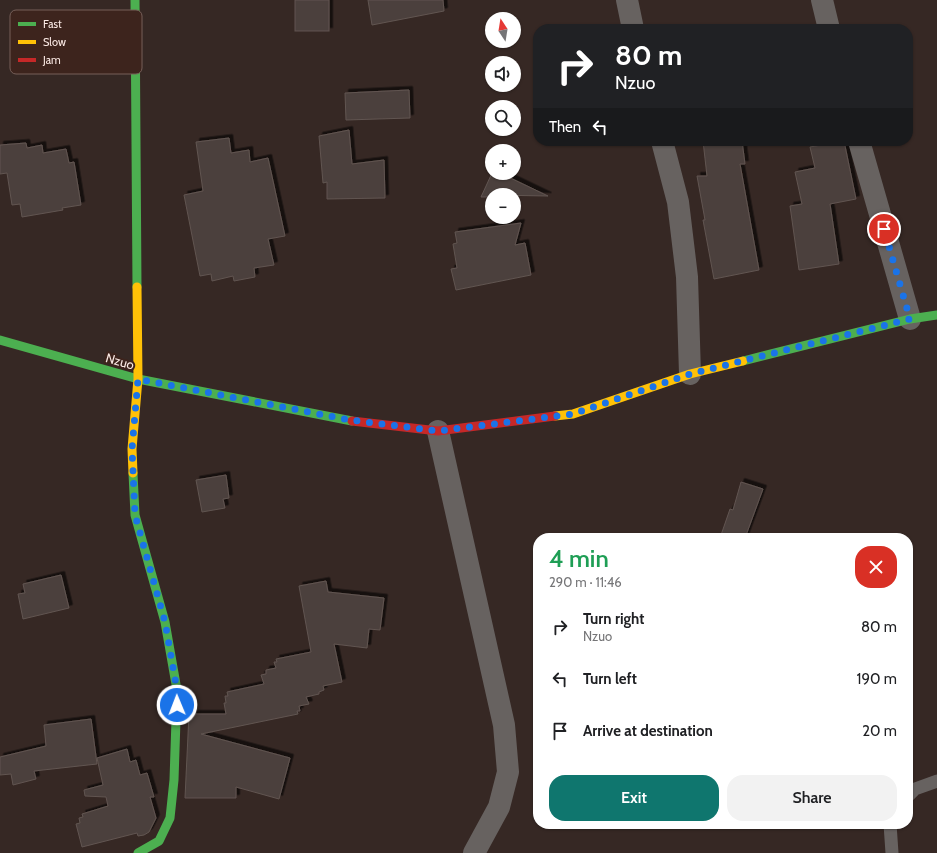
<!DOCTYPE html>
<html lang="en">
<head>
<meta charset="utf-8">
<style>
	:root { --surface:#fff; --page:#f2f2f2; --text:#202124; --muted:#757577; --accent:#0f766e }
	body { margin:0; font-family:Cabin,sans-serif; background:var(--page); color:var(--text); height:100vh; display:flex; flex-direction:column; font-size:15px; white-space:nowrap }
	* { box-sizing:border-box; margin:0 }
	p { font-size:13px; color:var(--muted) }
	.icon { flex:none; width:22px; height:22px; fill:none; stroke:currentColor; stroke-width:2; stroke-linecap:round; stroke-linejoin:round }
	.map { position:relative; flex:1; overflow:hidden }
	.details { position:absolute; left:533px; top:533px; width:380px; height:296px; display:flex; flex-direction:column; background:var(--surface); border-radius:16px; box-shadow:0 1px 3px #0004 }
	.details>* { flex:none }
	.banner { position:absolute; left:533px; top:24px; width:380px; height:122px; border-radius:16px; box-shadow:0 1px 3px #0004; background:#202124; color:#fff; overflow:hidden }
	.needle { width:26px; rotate:348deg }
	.buttons { position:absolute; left:485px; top:12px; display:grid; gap:8px }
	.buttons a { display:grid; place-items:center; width:36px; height:36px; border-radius:50%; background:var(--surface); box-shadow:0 1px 3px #0004; font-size:20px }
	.pin { position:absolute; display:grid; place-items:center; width:34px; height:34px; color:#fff; margin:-17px; border:2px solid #fff; border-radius:50%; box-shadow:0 1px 4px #0007 }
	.me { position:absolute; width:44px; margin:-22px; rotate:359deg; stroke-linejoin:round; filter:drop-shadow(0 0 3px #0008) }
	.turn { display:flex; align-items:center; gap:14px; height:84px; padding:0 16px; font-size:18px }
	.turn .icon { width:52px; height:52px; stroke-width:2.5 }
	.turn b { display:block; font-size:28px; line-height:34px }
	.then { display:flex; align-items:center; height:38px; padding:0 16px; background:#0003; gap:8px; font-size:15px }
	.round { display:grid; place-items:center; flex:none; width:42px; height:42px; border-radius:16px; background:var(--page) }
	.summary { display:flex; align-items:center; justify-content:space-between; height:68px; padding:0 16px }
	h1 { font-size:24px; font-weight:600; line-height:30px; color:#1e9e55 }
	.cta { display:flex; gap:8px; margin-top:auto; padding:8px 16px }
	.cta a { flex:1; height:46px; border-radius:16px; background:var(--accent); color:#fff; font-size:16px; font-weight:600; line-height:46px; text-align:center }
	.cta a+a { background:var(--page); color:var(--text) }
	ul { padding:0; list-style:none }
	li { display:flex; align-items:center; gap:12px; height:52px; padding:0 16px }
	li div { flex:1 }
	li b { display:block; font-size:15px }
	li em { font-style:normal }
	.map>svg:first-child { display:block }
</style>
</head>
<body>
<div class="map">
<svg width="937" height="853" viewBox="0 0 937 853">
	<defs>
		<filter id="shadow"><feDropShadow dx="3.5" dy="-3.5" stdDeviation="0" flood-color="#0009"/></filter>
	</defs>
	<rect width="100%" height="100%" fill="#362824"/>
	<g fill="#4c403d" stroke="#615551" filter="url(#shadow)">
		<rect x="295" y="0" width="34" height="31"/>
		<polygon points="368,0 443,0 444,11 372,25"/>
		<polygon points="409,90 410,118 346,120 345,93"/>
		<polygon points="349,130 352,164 384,160 385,198 327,199 327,182 323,183 319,136"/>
		<polygon points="229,138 231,153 249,150 250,162 268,158 285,236 268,239 274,265 254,268 255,277 234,281 233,276 212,281 211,274 200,276 184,195 203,191 196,142"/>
		<polygon points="703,141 742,141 745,164 740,164 759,270 714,279 703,220 705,220 697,176 707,176"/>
		<polygon points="844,141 856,199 830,204 839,264 799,270 790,206 802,204 795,172 815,168 810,147"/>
		<polygon points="26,143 27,148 42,145 43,153 66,149 69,163 74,162 81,205 62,208 63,210 22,217 20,204 12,205 7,173 0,174 0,145"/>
		<polygon points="492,173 500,173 548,196 492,195 492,197 481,197"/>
		<polygon points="521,223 515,245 525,243 531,275 456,290 451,269 457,268 453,244 457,243 455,232"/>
		<polygon points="226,475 229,498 223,499 225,508 202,512 196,480"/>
		<polygon points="741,482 763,489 745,538 720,538 730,509 733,510"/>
		<polygon points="61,575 69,608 23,619 18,594 25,593 23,584"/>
		<polygon points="326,581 328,592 384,598 380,630 369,629 367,648 334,644 342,682 323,686 324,690 319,692 319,694 306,697 309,704 299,706 300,711 297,711 298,714 201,734 290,758 279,799 236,787 236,798 185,798 189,714 226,714 224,703 226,703 225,696 228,696 227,692 264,684 261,675 266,674 266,670 276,668 274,662 277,662 276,659 311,652 299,586"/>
		<polygon points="91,719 97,764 34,771 36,779 13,785 11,774 0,775 0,757 46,746 44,725"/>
		<polygon points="127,749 130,762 136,760 140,775 147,773 154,797 150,797 156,818 149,832 144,835 138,836 137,833 82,847 76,824 80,823 79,818 83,817 82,814 108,806 106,797 85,796 84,790 103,785 97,758"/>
	</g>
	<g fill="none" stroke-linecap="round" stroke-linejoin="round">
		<g stroke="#676260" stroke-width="13">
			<polyline points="908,796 915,789 937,781"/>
			<polyline points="890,824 892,853"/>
		</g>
		<g stroke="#676260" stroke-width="22">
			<polyline points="627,0 633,29"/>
			<polyline points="822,0 829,29"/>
			<polyline points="662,141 678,202 687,277 690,374"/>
			<polyline points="859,141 910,319"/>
			<polyline points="438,431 504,725 508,772 499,807 474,853"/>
		</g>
		<g stroke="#4caf50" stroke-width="9">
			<polyline points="135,0 137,287"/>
			<polyline points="0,340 138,379 352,421"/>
			<polyline points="743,361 910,319 937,315"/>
			<polyline points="133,473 135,515 165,622 177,690 174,780 170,818 159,841 138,853"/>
		</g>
		<g stroke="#ffc107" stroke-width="9">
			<polyline points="555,416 573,414 690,374 743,361"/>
			<polyline points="133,473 132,449 138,379 137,287"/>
		</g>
		<polyline stroke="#c62828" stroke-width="9" points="352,421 438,431 555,416"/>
	</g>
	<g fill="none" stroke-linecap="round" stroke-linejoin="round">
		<polyline stroke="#1a73e8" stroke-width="7" stroke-dasharray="0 12.6" points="177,705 177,690 165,622 135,515 132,449 138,379 350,420 438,431 573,414 690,374 910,319 884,229"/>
	</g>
	<g text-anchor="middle" stroke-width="4" stroke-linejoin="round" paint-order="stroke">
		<g font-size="13" fill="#fbeae5" stroke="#3d241d">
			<text transform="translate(120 361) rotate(16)" y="5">Nzuo</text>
		</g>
	</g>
	<rect x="10" y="10" width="132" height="64" rx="6" fill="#3d241d" stroke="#765f59" stroke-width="1"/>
	<rect x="18" y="22" width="18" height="4" fill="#4caf50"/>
	<rect x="18" y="40" width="18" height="4" fill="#ffc107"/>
	<rect x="18" y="58" width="18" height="4" fill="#c62828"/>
	<g font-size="11" fill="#fbeae5">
		<text x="43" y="28">Fast</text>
		<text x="43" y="46">Slow</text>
		<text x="43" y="64">Jam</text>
	</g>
</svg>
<div class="buttons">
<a><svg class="needle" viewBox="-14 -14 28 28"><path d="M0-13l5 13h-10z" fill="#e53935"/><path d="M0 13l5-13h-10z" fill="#757577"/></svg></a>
<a><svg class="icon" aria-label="sound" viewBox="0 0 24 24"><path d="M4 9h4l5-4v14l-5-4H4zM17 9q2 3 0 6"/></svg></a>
<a><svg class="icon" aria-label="search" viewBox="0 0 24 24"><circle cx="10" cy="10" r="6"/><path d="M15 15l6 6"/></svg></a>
<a>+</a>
<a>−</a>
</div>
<div class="pin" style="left:884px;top:229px;background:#d93025"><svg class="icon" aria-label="arrive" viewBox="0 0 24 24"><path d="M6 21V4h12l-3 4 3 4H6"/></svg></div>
<svg class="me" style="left:177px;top:705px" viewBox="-20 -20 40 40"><circle r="17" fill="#1a73e8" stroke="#fff" stroke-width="3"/><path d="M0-11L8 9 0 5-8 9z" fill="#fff"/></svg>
<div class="banner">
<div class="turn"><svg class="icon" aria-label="right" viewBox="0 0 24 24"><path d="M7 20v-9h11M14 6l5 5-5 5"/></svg><div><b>80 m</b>Nzuo</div></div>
<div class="then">Then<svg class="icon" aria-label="left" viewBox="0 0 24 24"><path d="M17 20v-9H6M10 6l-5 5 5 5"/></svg></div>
</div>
<section class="details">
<div class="summary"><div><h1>4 min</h1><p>290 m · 11:46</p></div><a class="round" style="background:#d93025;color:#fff"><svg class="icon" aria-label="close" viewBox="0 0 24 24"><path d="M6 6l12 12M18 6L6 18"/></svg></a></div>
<ul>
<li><svg class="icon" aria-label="right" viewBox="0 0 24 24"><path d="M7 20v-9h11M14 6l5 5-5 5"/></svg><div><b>Turn right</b><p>Nzuo</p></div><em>80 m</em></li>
<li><svg class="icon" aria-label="left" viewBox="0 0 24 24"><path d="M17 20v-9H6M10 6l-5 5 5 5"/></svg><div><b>Turn left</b></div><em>190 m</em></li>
<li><svg class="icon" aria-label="arrive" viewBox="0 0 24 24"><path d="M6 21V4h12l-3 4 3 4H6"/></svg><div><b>Arrive at destination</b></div><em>20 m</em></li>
</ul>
<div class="cta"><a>Exit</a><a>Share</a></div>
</section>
</div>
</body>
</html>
